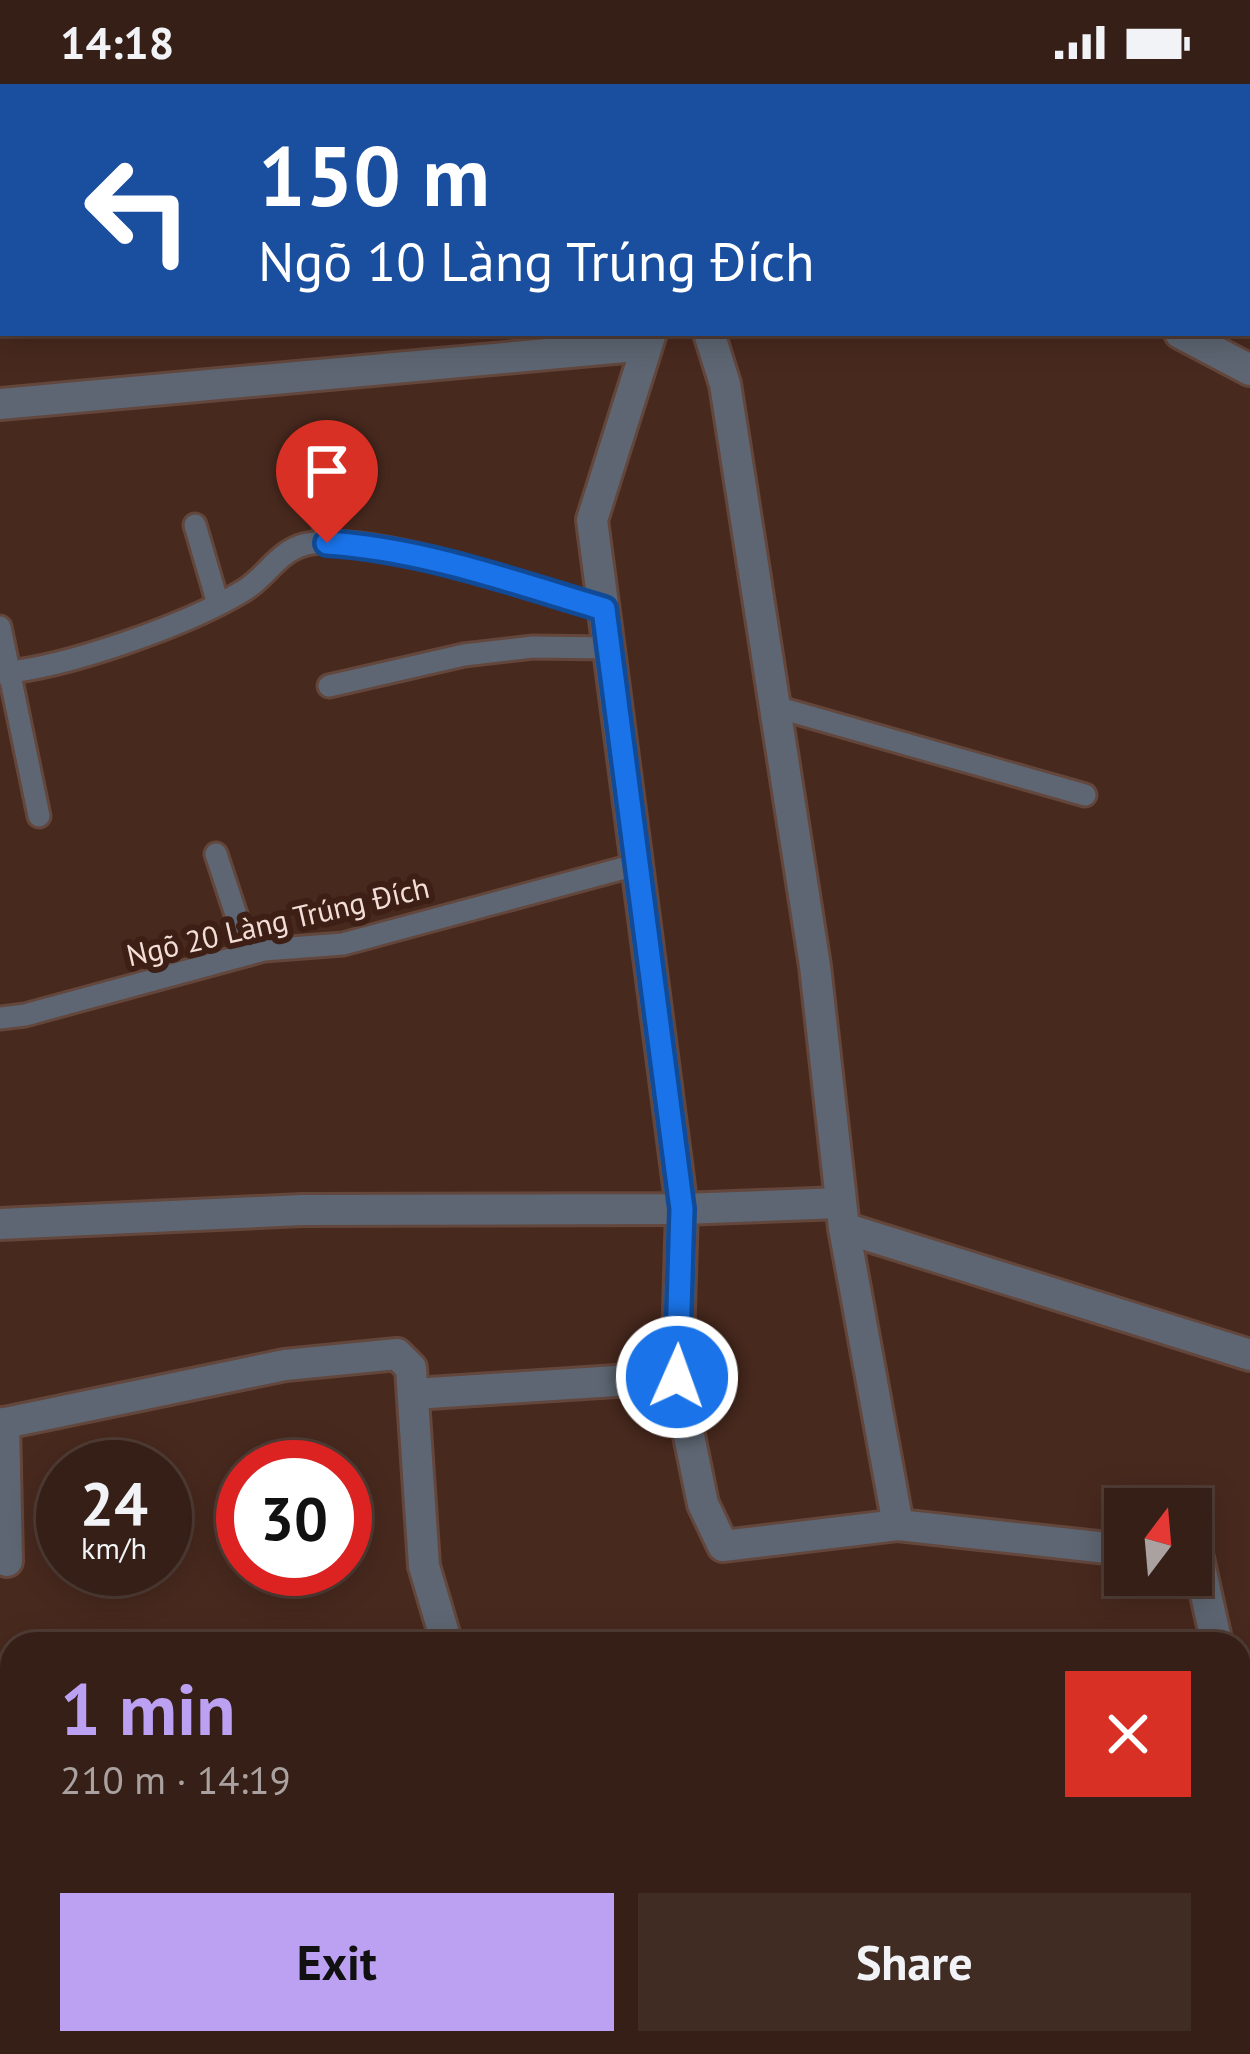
<!DOCTYPE html>
<html lang="en">
<head>
<meta charset="utf-8">
<style>
	:root { --surface:#361f16; --page:#412c23; --text:#f1f3f6; --muted:#aaa2a1; --line:#503d35; --accent:#bca0f2 }
	body { margin:0; font-family:"PT Sans",sans-serif; background:var(--page); color:var(--text); height:100vh; display:flex; flex-direction:column; font-size:45px; white-space:nowrap }
	* { box-sizing:border-box; margin:0 }
	p { font-size:39px; color:var(--muted) }
	.icon { flex:none; width:66px; height:66px; fill:none; stroke:currentColor; stroke-width:2; stroke-linecap:round; stroke-linejoin:round }
	.map { position:relative; flex:1; overflow:hidden }
	.details { position:absolute; left:0px; top:1548px; width:1251px; height:423px; display:flex; flex-direction:column; background:var(--surface); border-radius:36px 36px 0 0; box-shadow:0 6px 30px #0003,0 0 0 3px var(--line) }
	.details>* { flex:none }
	.hud { position:absolute; left:0px; top:0px; width:1251px; height:252px; box-shadow:0 6px 30px #0003,0 0 0 3px var(--line); background:#1a4fa0; color:#fff; overflow:hidden }
	.needle { width:78px; rotate:16deg }
	.controls { position:absolute; left:1104px; top:1404px; display:grid; gap:24px }
	.controls a { display:grid; place-items:center; width:108px; height:108px; border-radius:0px; background:var(--surface); box-shadow:0 6px 30px #0003,0 0 0 3px var(--line); font-size:60px }
	.speed { position:absolute; left:36px; top:1356px; display:flex; gap:24px; font-size:60px; font-weight:700; text-align:center }
	.speed>* { display:grid; place-content:center; width:156px; height:156px; border-radius:50%; background:var(--surface); box-shadow:0 6px 30px #0003,0 0 0 3px var(--line); line-height:1 }
	.speed small { font-size:30px; font-weight:400 }
	.speed .limit { border:18px solid #d22; background:#fff; color:#111 }
	.pin { position:absolute; display:grid; place-items:center; width:102px; height:102px; color:#fff; margin:-123px -51px; border-radius:50% 50% 50% 0; rotate:-45deg; box-shadow:0 0 12px #0007 }
	.pin .icon { rotate:45deg }
	.me { position:absolute; width:132px; margin:-66px; rotate:2deg; stroke-linejoin:round; filter:drop-shadow(0 0 9px #0008) }
	.turn { display:flex; align-items:center; gap:42px; height:252px; padding:0 60px; font-size:54px }
	.turn .icon { width:156px; height:156px; stroke-width:2.5 }
	.turn b { display:block; font-size:84px; line-height:102px }
	.round { display:grid; place-items:center; flex:none; width:126px; height:126px; border-radius:0px; background:var(--page) }
	.headline { display:flex; align-items:center; justify-content:space-between; height:204px; padding:0 60px }
	h1 { font-size:72px; font-weight:700; line-height:90px; color:var(--accent) }
	.button { display:flex; gap:24px; margin-top:auto; padding:24px 60px }
	.button a { flex:1; height:138px; border-radius:0px; background:var(--accent); color:#111; font-size:48px; font-weight:700; line-height:138px; text-align:center }
	.button a+a { background:var(--page); color:var(--text) }
	.status { display:flex; justify-content:space-between; align-items:center; height:84px; padding:0 60px; background:var(--surface); direction:ltr }
	.status svg { height:33px; fill:currentColor }
	.map>svg:first-child { display:block }
</style>
</head>
<body>
<div class="status"><b>14:18</b><svg viewBox="0 0 49 12"><path d="M0 12V9h3v3zM5 12V6h3v6zM10 12V3h3v9zM15 12V0h3v12zM26 1h20v11H26zM47 4h2v5h-2z"/></svg></div>
<div class="map">
<svg width="1250" height="1970" viewBox="0 0 1250 1970">
	<rect width="100%" height="100%" fill="#48291e"/>
	<g fill="none" stroke-linecap="round" stroke-linejoin="round">
		<defs>
			<g id="service">
				<polyline points="314,371 327,459"/>
				<polyline points="195,441 218,520"/>
				<polyline points="0,543 39,732"/>
				<path d="M0,589C65,584 187,541 243,507C264,495 277,470 300,462C357,441 541,506 604,525"/>
				<polyline points="329,602 464,571 533,563 609,564"/>
				<polyline points="776,623 1085,711"/>
				<polyline points="216,770 249,870"/>
				<polyline points="0,934 25,931 264,866 343,860 639,780"/>
			</g>
			<g id="minor">
				<polyline points="737,3 738,0"/>
				<polyline points="651,249 592,436 682,1125 677,1293 703,1420 723,1462 898,1441 1125,1466"/>
				<polyline points="709,249 725,300 815,882 844,1144 898,1441"/>
				<polyline points="1180,249 1250,286"/>
				<polyline points="0,320 647,261"/>
				<polyline points="0,1140 302,1126 682,1125 840,1119"/>
				<polyline points="844,1144 1250,1271"/>
				<polyline points="414,1310 677,1293"/>
				<polyline points="4,1339 7,1477"/>
				<polyline points="0,1340 285,1281 397,1270 411,1284 424,1482 447,1560"/>
				<polyline points="1191,1473 1198,1474 1217,1560"/>
				<polyline points="8,1615 12,1625"/>
				<polyline points="1239,1662 1250,1712"/>
				<polyline points="0,1800 12,1795"/>
				<polyline points="1239,1947 1250,1945"/>
				<polyline points="599,1959 604,1970"/>
				<polyline points="557,1970 580,1959"/>
				<polyline points="1127,1970 1180,1959"/>
			</g>
		</defs>
		<use href="#service" stroke="#63463c" stroke-width="27"/>
		<use href="#minor" stroke="#63463c" stroke-width="36"/>
		<use href="#service" stroke="#5d6672" stroke-width="21"/>
		<use href="#minor" stroke="#5d6672" stroke-width="30"/>
	</g>
	<g fill="none" stroke-linecap="round" stroke-linejoin="round">
		<defs>
			<path id="route" d="M327,459C422,465 513,498 604,525L682,1125L677,1293"/>
		</defs>
		<use href="#route" stroke="#114b97" stroke-width="30"/>
		<use href="#route" stroke="#1a73e8" stroke-width="21"/>
	</g>
	<g text-anchor="middle" stroke-width="12" stroke-linejoin="round" paint-order="stroke">
		<g font-size="30" fill="#f2ded7" stroke="#3d1f15">
			<text transform="translate(278 838) rotate(-13)" y="10">Ngõ 20 Làng Trúng Đích</text>
		</g>
	</g>
</svg>
<div class="controls">
<a><svg class="needle" viewBox="-14 -14 28 28"><path d="M0-13l5 13h-10z" fill="#e53935"/><path d="M0 13l5-13h-10z" fill="#aaa2a1"/></svg></a>
</div>
<div class="speed"><div>24<small>km/h</small></div><div class="limit">30</div></div>
<div class="pin" style="left:327px;top:459px;background:#d93025"><svg class="icon" aria-label="arrive" viewBox="0 0 24 24"><path d="M6 21V4h12l-3 4 3 4H6"/></svg></div>
<svg class="me" style="left:677px;top:1293px" viewBox="-20 -20 40 40"><circle r="17" fill="#1a73e8" stroke="#fff" stroke-width="3"/><path d="M0-11L8 9 0 5-8 9z" fill="#fff"/></svg>
<div class="hud">
<div class="turn"><svg class="icon" aria-label="left" viewBox="0 0 24 24"><path d="M17 20v-9H6M10 6l-5 5 5 5"/></svg><div><b>150 m</b>Ngõ 10 Làng Trúng Đích</div></div>
</div>
<section class="details">
<div class="headline"><div><h1>1 min</h1><p>210 m · 14:19</p></div><a class="round" style="background:#d93025;color:#fff"><svg class="icon" aria-label="close" viewBox="0 0 24 24"><path d="M6 6l12 12M18 6L6 18"/></svg></a></div>
<div class="button"><a>Exit</a><a>Share</a></div>
</section>
</div>
</body>
</html>
